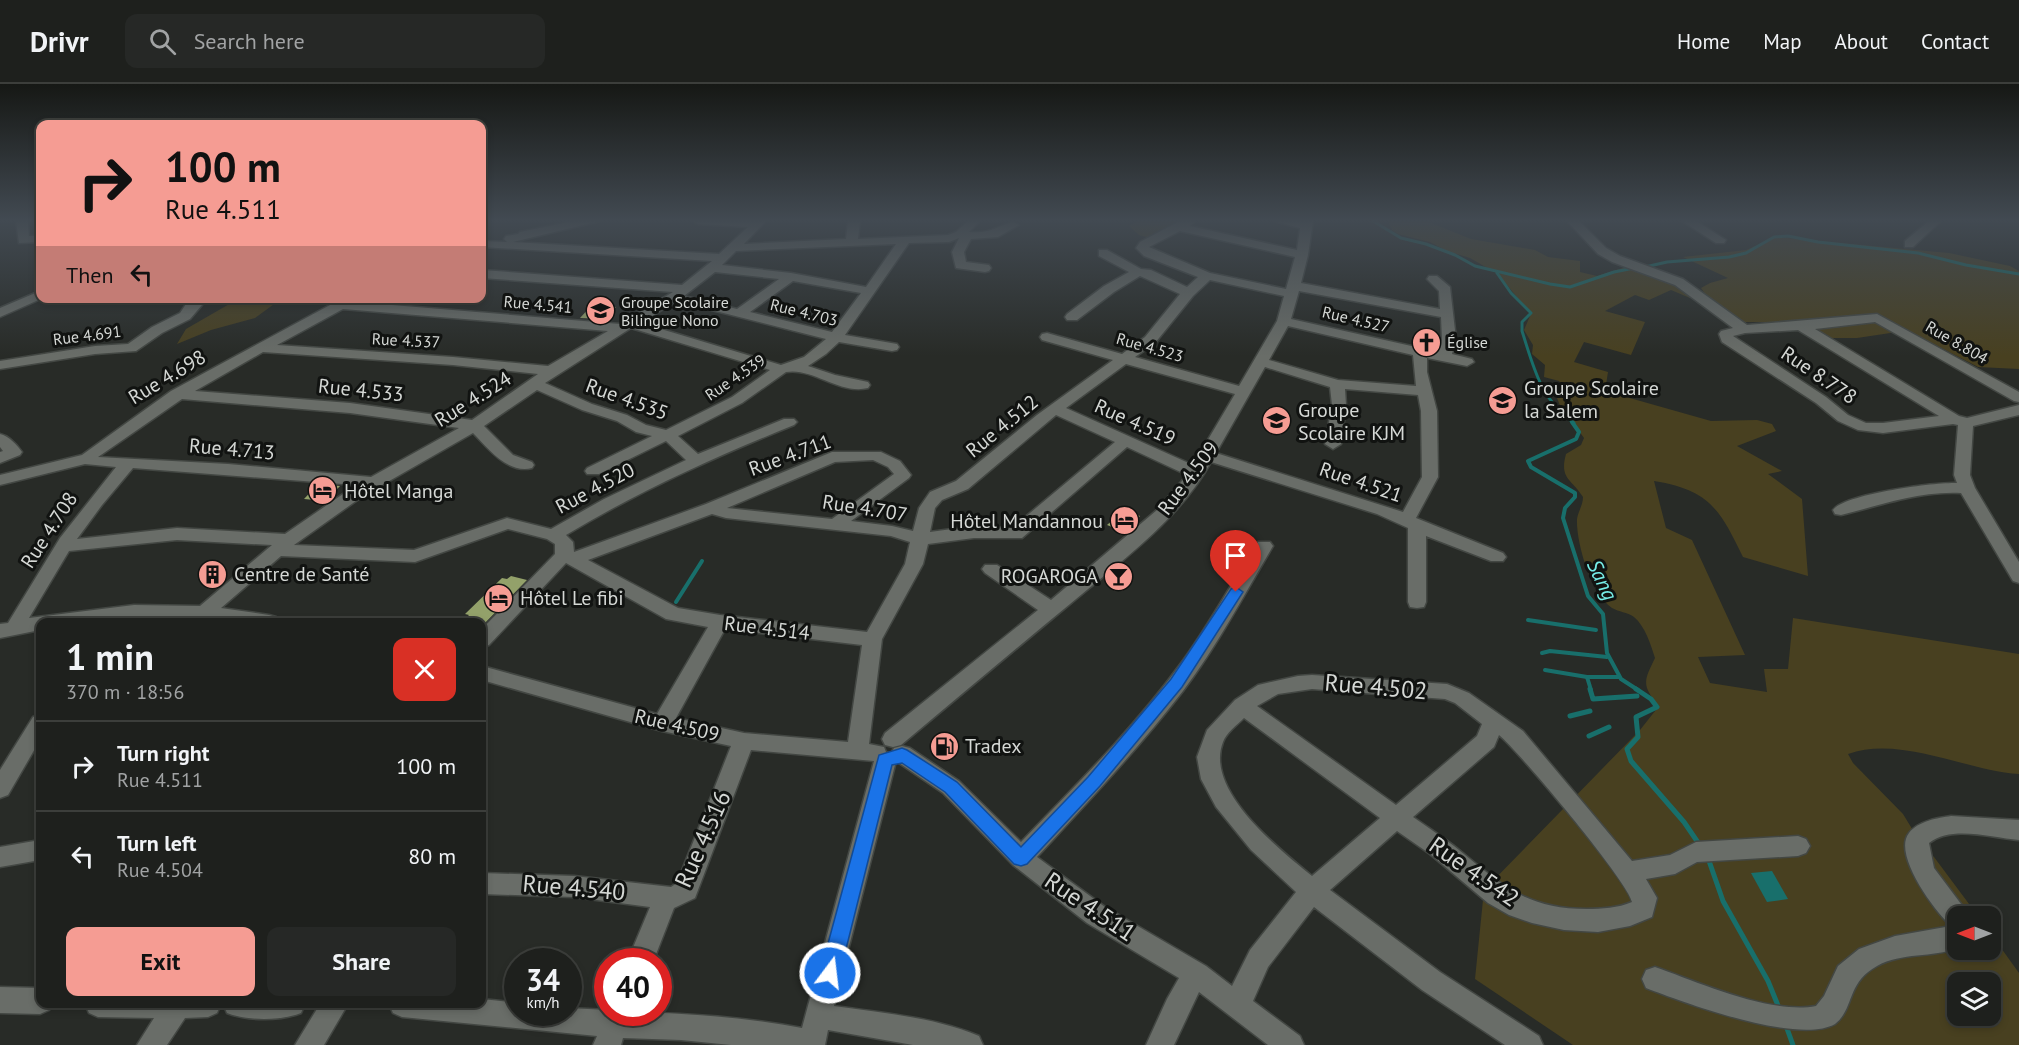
<!DOCTYPE html>
<html lang="en">
<head>
<meta charset="utf-8">
<style>
	:root { --surface:#1e201d; --page:#262826; --text:#f1f3f6; --muted:#a1a3a4; --line:#3c3e3b; --accent:#f59c93 }
	body { margin:0; font-family:"PT Sans",sans-serif; background:var(--page); color:var(--text); height:100vh; display:flex; flex-direction:column; font-size:22px; white-space:nowrap }
	* { box-sizing:border-box; margin:0 }
	p { font-size:20px; color:var(--muted) }
	.icon { flex:none; width:33px; height:33px; fill:none; stroke:currentColor; stroke-width:2; stroke-linecap:round; stroke-linejoin:round }
	.map { position:relative; flex:1; overflow:hidden }
	.drawer { position:absolute; left:36px; top:534px; width:450px; height:390px; display:flex; flex-direction:column; background:var(--surface); border-radius:12px; box-shadow:0 3px 9px #0003,0 0 0 2px var(--line) }
	.drawer>* { flex:none }
	.top-card { position:absolute; left:36px; top:36px; width:450px; height:183px; border-radius:12px; box-shadow:0 3px 9px #0003,0 0 0 2px var(--line); background:#f59c93; color:#111; overflow:hidden }
	.needle { width:39px; rotate:270deg }
	.controls { position:absolute; left:1947px; top:822px; display:grid; gap:12px }
	.controls a { display:grid; place-items:center; width:54px; height:54px; border-radius:12px; background:var(--surface); box-shadow:0 3px 9px #0003,0 0 0 2px var(--line); font-size:30px }
	.speed { position:absolute; left:504px; top:864px; display:flex; gap:12px; font-size:30px; font-weight:700; text-align:center }
	.speed>* { display:grid; place-content:center; width:78px; height:78px; border-radius:50%; background:var(--surface); box-shadow:0 3px 9px #0003,0 0 0 2px var(--line); line-height:1 }
	.speed small { font-size:15px; font-weight:400 }
	.speed .limit { border:9px solid #d22; background:#fff; color:#111 }
	.pin { position:absolute; display:grid; place-items:center; width:51px; height:51px; color:#fff; margin:-62px -26px; border-radius:50% 50% 50% 0; rotate:-45deg; box-shadow:0 0 6px #0007 }
	.pin .icon { rotate:45deg }
	.me { position:absolute; width:66px; margin:-33px; rotate:15deg; stroke-linejoin:round; filter:drop-shadow(0 0 4px #0008) }
	.turn { display:flex; align-items:center; gap:21px; height:126px; padding:0 30px; font-size:27px }
	.turn .icon { width:78px; height:78px; stroke-width:2.5 }
	.turn b { display:block; font-size:42px; line-height:51px }
	.then { display:flex; align-items:center; height:57px; padding:0 30px; background:#0003; gap:12px; font-size:22px }
	.round { display:grid; place-items:center; flex:none; width:63px; height:63px; border-radius:12px; background:var(--page) }
	.head { display:flex; align-items:center; justify-content:space-between; height:102px; padding:0 30px }
	h1 { font-size:36px; font-weight:700; line-height:45px }
	.cta { display:flex; gap:12px; margin-top:auto; padding:12px 30px }
	.cta a { flex:1; height:69px; border-radius:12px; background:var(--accent); color:#111; font-size:24px; font-weight:700; line-height:69px; text-align:center }
	.cta a+a { background:var(--page); color:var(--text) }
	ul { padding:0; list-style:none }
	li { display:flex; align-items:center; gap:18px; height:90px; padding:0 30px; border-top:2px solid var(--line) }
	li div { flex:1 }
	li b { display:block; font-size:22px }
	li em { font-style:normal }
	header { display:flex; align-items:center; gap:36px; box-sizing:border-box; height:84px; padding:0 30px; background:var(--surface); border-bottom:2px solid var(--line) }
	header strong { font-size:28px }
	nav { display:flex; gap:33px; margin-inline-start:auto; font-size:21px }
	.search { width:420px; height:54px; background:var(--page); display:flex; align-items:center; gap:15px; box-sizing:border-box; padding:0 21px; border-radius:12px; color:var(--muted); font-size:22px }
	.map>svg:first-child { display:block }
</style>
</head>
<body>
<header>
<strong>Drivr</strong>
<div class="search"><svg class="icon" aria-label="search" viewBox="0 0 24 24"><circle cx="10" cy="10" r="6"/><path d="M15 15l6 6"/></svg>Search here</div>
<nav><a>Home</a><a>Map</a><a>About</a><a>Contact</a></nav>
</header>
<div class="map">
<svg width="2019" height="961" viewBox="0 0 2019 961">
	<rect width="100%" height="100%" fill="#282b27"/>
	<g fill="#484020" fill-rule="evenodd">
		<polygon points="1138,137 1184,137 1150,154 1139,151 1129,142"/>
		<path d="M1388,137H1426L1471,155L1535,166L1548,173L1580,177V188L1597,192L1629,182L1678,201L1695,213L1690,214L1671,206L1649,216L1635,211L1605,227L1645,238L1631,271L1584,258L1574,278L1608,288L1605,307L1711,337L1757,336L1772,340L1776,347L1737,362L1782,387L1768,390L1802,415L1808,492L1743,473C1720,426 1710,406 1654,397L1666,444L1692,456L1745,571L1698,573L1710,599L1767,608L1764,585H1788L1793,534L2019,570V690C1967,687 1900,651 1848,670L1853,679L1903,730L1914,748L1911,754L1934,773L1978,832H1958V866H1990L1991,850L2019,889V961H1573L1475,895L1484,806L1640,646L1659,622C1641,601 1644,597 1655,574C1651,561 1645,542 1634,533C1627,528 1619,528 1612,524C1591,510 1576,459 1577,435C1578,428 1583,421 1583,413C1572,395 1559,395 1566,370L1581,361L1584,354C1573,337 1559,328 1555,306L1563,302L1559,297L1544,293L1545,281L1532,270L1533,261L1524,246L1530,232L1529,228L1498,190L1470,174L1447,167L1430,158L1398,150L1392,146ZM1958,898H1990V932H1958Z"/>
		<polygon points="1776,153 1949,169 2010,182 2019,187 2019,285 1978,283 1924,255 1897,248 1857,254 1831,254 1800,241 1780,238 1742,238 1712,220 1701,204 1710,199 1728,194 1683,173 1746,166"/>
		<polygon points="238,215 281,215 255,234 211,246 177,260 186,245"/>
	</g>
	<polygon fill="#186f6b" points="1772,787 1788,815 1767,818 1751,789"/>
	<g fill="none" stroke-linecap="round" stroke-linejoin="round">
		<g stroke="#186f6b" stroke-width="3">
			<polyline points="1373,137 1401,154 1426,160 1455,171 1475,182 1550,200 1570,203 1614,188 1634,184"/>
			<polyline points="1645,183 1667,178 1729,173 1746,169 1774,153 1788,152 1818,158 1918,169 1966,181 2019,190"/>
			<path d="M1497,189L1511,209L1531,229L1522,238V247C1534,284 1540,315 1574,339"/>
		</g>
		<g stroke="#186f6b" stroke-width="4">
			<polyline points="1572,338 1579,348 1576,355 1528,377 1531,383 1575,409 1575,413 1565,424 1563,434 1588,512 1603,530 1607,569 1621,595 1638,606"/>
			<polyline points="676,518 702,477"/>
			<polyline points="1528,536 1596,546"/>
			<polyline points="1542,569 1550,567 1607,573"/>
			<polyline points="1545,586 1587,593 1619,593"/>
			<polyline points="1587,593 1591,606"/>
		</g>
		<g stroke="#186f6b" stroke-width="5">
			<polyline points="1590,605 1593,615 1637,612"/>
			<polyline points="1636,605 1651,615 1657,623 1636,633 1638,653 1627,665 1631,677 1684,738 1699,760"/>
			<polyline points="1570,632 1590,627"/>
			<polyline points="1589,652 1609,643"/>
			<polyline points="1708,774 1723,817 1768,897 1779,924"/>
			<polyline points="1785,939 1793,961"/>
		</g>
	</g>
	<g fill="#93a16a">
		<polygon points="591,222 616,223 606,235 580,234"/>
		<polygon points="1423,247 1438,249 1436,265 1419,262"/>
		<polygon points="1495,309 1514,312 1515,323 1495,320"/>
		<polygon points="318,400 340,402 326,417 304,415"/>
		<polygon points="1124,426 1140,432 1125,448 1107,441"/>
		<polygon points="511,492 527,496 482,542 482,538 462,538 469,531 465,530 502,494 507,495"/>
	</g>
	<g fill="none" stroke-linecap="round" stroke-linejoin="round">
		<defs>
			<g id="minor">
				<polygon points="16,137 28,137 29,152 40,152 40,158 19,159"/>
				<path d="M574,137H600L513,158L719,170L748,143L698,140L693,137H766L744,160L846,155L848,137H860L858,155L948,151L956,148L968,137H980L969,148C990,150 995,143 1013,138L1019,141L998,153L971,155L964,168L966,178L989,181L991,184L989,187L985,188L956,184L952,168L959,154L949,158L909,159L845,251L897,260L899,263L897,266L892,267L839,258L826,270L808,282L835,291L868,298L870,301L868,304C840,311 812,283 786,288L742,319L678,352L698,370L784,335H794L797,338L794,341C715,373 639,407 566,451L573,458L574,468L706,420L832,368H881L900,377L911,391L909,394L851,437L892,442L913,447L919,424L930,408L956,397L1037,331L1113,276L1042,256L1040,253L1042,250L1047,249L1122,270L1145,253L1180,210L1140,192L1114,208L1077,236H1067L1065,233L1067,230L1104,202L1129,188L1099,172V166H1107L1141,185L1151,186L1187,203L1198,193L1144,172L1136,164L1140,158L1180,137H1195L1190,142L1297,166L1300,144L1274,137H1313L1308,171L1301,199L1440,225L1439,207L1427,195L1429,192H1437L1450,203L1456,255L1452,270L1472,275L1474,278L1467,282L1427,274V288L1437,327L1438,393L1416,434L1503,469L1506,473L1503,477H1491L1426,452V518L1424,523L1417,524L1410,523L1408,518V444L1377,430L1211,378C1179,436 1120,478 1070,520C1013,567 957,614 901,661L893,663L885,661L882,655L885,649L1038,526L985,489L982,485L985,481H997L1051,516L1157,426L1187,391L1127,363L1022,454H974L928,460L923,480L882,555L869,660L884,663L886,668L891,670L894,664L902,662L910,664L959,697L1021,758C1075,702 1133,645 1179,582C1209,542 1231,499 1258,458H1270L1273,462C1244,511 1217,562 1183,607C1138,665 1087,719 1037,773L1105,823L1206,882L1232,902L1250,866L1296,808L1251,766L1216,723L1201,695L1197,673L1207,646L1235,616L1258,601L1298,592L1312,591L1447,600L1469,609L1523,647L1632,777L1670,771L1696,758L1798,752L1806,755L1810,762L1806,769L1798,772L1697,778L1675,790L1646,795L1657,814L1652,833L1630,842L1598,848L1564,846L1532,839L1509,831L1488,819L1430,770L1397,747L1330,806L1440,888L1539,952L1543,961H1505L1422,906L1314,823L1268,883L1253,917L1300,952L1304,961H1268L1199,908L1174,961H1146L1167,915L1179,894L1087,839L1013,781L943,709L896,677L834,922C882,929 934,933 979,952L983,961H913L828,946L825,961H731L681,956L623,954L621,961H593L597,952L402,933L393,929L389,920H482V915L518,919V928H568V924L608,926V928C672,928 738,932 802,944L874,677L751,666L695,814L674,824L653,878H627L650,823L574,813L482,810V789L574,792L671,803L677,799L731,662L662,647L482,596V582L657,630L708,543L666,535L566,479L489,561L482,563V545L555,470V460L547,455L508,445L415,478L281,472L221,524L269,531L276,533L278,538C241,538 204,533 166,533C124,533 83,538 40,538V546L0,554V540L8,539L60,454L116,383L85,380L0,401V391L82,371L171,307L343,214H360L356,218L620,240L673,208L482,194V186L682,201L712,177L482,163V157L507,158L504,155L506,152L518,150L520,148ZM1180,147L1295,173L1286,205L1210,189L1149,163ZM896,160L866,203L791,189L722,181L736,167ZM715,188L779,195L737,225L684,212ZM1210,196L1284,212L1277,237L1239,302L1135,273L1155,259L1193,212ZM793,197L861,209L832,248L750,228ZM1299,207L1441,233L1442,255L1438,268L1291,235ZM676,217L826,255L804,273L781,281L641,239ZM343,225L608,247L548,282L453,273L277,261ZM1288,242L1413,271L1416,302L1338,296L1269,276ZM631,244L770,286L732,313L666,346L646,341L627,331L592,320L545,299ZM263,268L453,281L538,290L472,336L350,319L195,307ZM1126,280L1235,310L1193,381L1066,324ZM1265,283L1330,303L1332,321L1325,360L1333,365L1341,360L1346,321L1345,305L1418,311L1421,327L1422,393L1403,428L1216,369ZM537,306L582,326L617,337L636,348L652,352L587,384L585,387L587,390H599L666,357L686,376L604,415L551,445L507,434L414,466L294,461L363,412L473,349C488,364 507,390 532,384L534,381L532,378L513,371L484,342ZM182,315L350,329L459,344L371,393L228,380L98,373ZM1056,331L1115,358L1012,444L974,442L930,448L935,424L942,416L968,405ZM873,376L888,383L894,390L832,435L727,424L835,378ZM133,384L356,401L285,450L177,444L77,455L102,421ZM712,430L726,434L891,452L910,458L905,480L867,548L720,531L678,524L588,476ZM177,456L272,461L200,522L134,521L29,534L69,467ZM725,545L862,561L848,658L744,649L676,634ZM1312,605L1445,615L1455,619L1482,640L1477,652L1396,721L1257,622L1278,610ZM1244,634L1380,734L1312,792C1279,765 1204,706 1223,658C1226,649 1237,641 1244,634ZM1499,651C1519,667 1629,799 1632,818C1618,824 1602,825 1587,825C1524,825 1500,799 1454,762C1441,752 1427,743 1413,733L1494,663Z"/>
				<path d="M1567,137H1579L1606,164L1620,172L1683,195L1747,241L1877,230L2019,308V318L2014,317L1875,238L1815,245L1959,332L1967,334L2019,321V331L1973,342L1970,391L1975,404L2019,478V499L2013,497L1961,409C1918,407 1882,421 1841,431L1835,430L1833,426C1844,410 1935,398 1957,399L1954,391L1958,341L1953,340L1883,349L1858,346L1838,337L1816,319L1722,258L1719,250L1721,247L1733,244L1675,201L1612,178L1598,170ZM1798,246L1939,332L1883,339H1866L1848,331L1826,313L1733,252L1745,249Z"/>
				<polygon points="1682,137 1696,137 1726,156 1724,159 1716,159"/>
				<polygon points="1929,137 1941,137 1913,163 1905,163 1905,157"/>
				<polygon points="40,207 40,214 43,214 0,233 0,224"/>
				<polygon points="190,214 203,214 202,221 190,235 162,249 136,267 95,270 0,285 0,277 95,262 128,260 152,243 180,229"/>
				<path d="M0,350C9,352 17,361 22,368L20,371L0,379V368L3,367L0,363Z"/>
				<polygon points="40,631 40,656 8,711 0,714 0,686 33,633"/>
				<path d="M1951,732L2019,736V756C1992,754 1952,741 1929,759L1934,784L1970,832H1958V864C1932,874 1902,868 1877,882C1846,899 1855,924 1835,940C1799,961 1685,919 1646,904L1642,895L1646,886L1655,883C1698,898 1771,931 1816,922L1824,912L1838,882L1859,865L1895,852L1951,842C1935,828 1892,770 1909,749C1918,737 1938,734 1951,732Z"/>
				<polygon points="40,756 40,776 0,783 0,763"/>
				<polygon points="0,903 40,904 40,920 52,920 49,926 40,930 0,929"/>
				<polygon points="85,920 221,920 217,929 208,933 185,934 167,961 137,961 154,934 98,933 89,929"/>
				<path d="M223,920H305L301,929C280,937 248,937 227,929Z"/>
				<polygon points="320,920 348,920 324,961 295,961"/>
			</g>
		</defs>
		<use href="#minor" stroke="#434743" stroke-width="3"/>
		<use href="#minor" fill="#696d68" fill-rule="evenodd"/>
	</g>
	<linearGradient id="sky" x2="0" y2="1"><stop stop-color="#161815"/><stop offset="0.5" stop-color="#424a52"/><stop offset="1" stop-color="#424a52" stop-opacity="0"/></linearGradient>
	<rect width="2019" height="272" fill="url(#sky)"/>
	<polygon fill="#1a73e8" stroke="#114b97" stroke-width="1.5" points="1236,503 1243,508 1182,603 1100,702 1027,780 1021,782 1014,780 945,708 902,679 892,681 840,889 837,895 830,898 823,895 820,889 879,671 902,664 907,666 957,698 1021,763 1088,693 1171,595 1231,505"/>
	<defs>
		<symbol id="school-disc" viewBox="-11 -11 22 22"><circle r="9.5" fill="#f59c93" stroke="#111311"/><path d="M0-5L7-2L0 1L-7-2ZM-4 1L0 2.5L4 1V4Q0 6-4 4Z" fill="#111"/></symbol>
		<symbol id="church-disc" viewBox="-11 -11 22 22"><circle r="9.5" fill="#f59c93" stroke="#111311"/><path d="M-1.2-6h2.4v3.5h3.3v2.4h-3.3V6h-2.4V-.1h-3.3v-2.4h3.3Z" fill="#111"/></symbol>
		<symbol id="hotel-disc" viewBox="-11 -11 22 22"><circle r="9.5" fill="#f59c93" stroke="#111311"/><path d="M-6-4.5h1.5V1H6V5H4.5V3h-9V5H-6ZM-4 0a1.8 1.8 0 1 1 3.6 0ZM.5 0V-2.5h3Q6-2.5 6 0Z" fill="#111"/></symbol>
		<symbol id="building-disc" viewBox="-11 -11 22 22"><circle r="9.5" fill="#f59c93" stroke="#111311"/><path d="M-4-6H4V6H1V3H-1V6H-4ZM-2.5-4.3h1.7v1.8h-1.7ZM.8-4.3h1.7v1.8H.8ZM-2.5-1h1.7V.8h-1.7ZM.8-1h1.7V.8H.8Z" fill="#111"/></symbol>
		<symbol id="bar-disc" viewBox="-11 -11 22 22"><circle r="9.5" fill="#f59c93" stroke="#111311"/><path d="M-6-5H6L.8 .8V4.5H3.5V6h-7V4.5H-.8V.8Z" fill="#111"/></symbol>
		<symbol id="fuel-disc" viewBox="-11 -11 22 22"><circle r="9.5" fill="#f59c93" stroke="#111311"/><path d="M-5.5-6h7V0h2V4h1.3V-2.5L3-4.5l.8-.8L6-3V5H2.5V1h-1V6h-7ZM-4.2-4.7v3.2H.2V-4.7Z" fill="#111"/></symbol>
	</defs>
	<g fill-rule="evenodd">
		<use href="#school-disc" x="584" y="210" width="33" height="33"/>
		<use href="#church-disc" x="1410" y="242" width="33" height="33"/>
		<use href="#school-disc" x="1486" y="300" width="33" height="33"/>
		<use href="#school-disc" x="1260" y="320" width="33" height="33"/>
		<use href="#hotel-disc" x="306" y="390" width="33" height="33"/>
		<use href="#hotel-disc" x="1108" y="420" width="33" height="33"/>
		<use href="#building-disc" x="196" y="474" width="33" height="33"/>
		<use href="#bar-disc" x="1102" y="476" width="33" height="33"/>
		<use href="#hotel-disc" x="482" y="498" width="33" height="33"/>
		<use href="#fuel-disc" x="928" y="646" width="33" height="33"/>
	</g>
	<g text-anchor="middle" stroke-width="6" stroke-linejoin="round" paint-order="stroke">
		<g font-size="16" fill="#d5d8d5" stroke="#111311" text-anchor="start">
			<text x="621" y="224">Groupe Scolaire<tspan x="621" dy="18">Bilingue Nono</tspan></text>
			<text x="1447" y="264">Église</text>
		</g>
		<g font-size="16" fill="#d5d8d5" stroke="#111311">
			<text transform="translate(538 220) rotate(5)" y="6">Rue 4.541</text>
			<text transform="translate(804 228) rotate(14)" y="6">Rue 4.703</text>
			<text transform="translate(1356 235) rotate(13)" y="6">Rue 4.527</text>
			<text transform="translate(87 251) rotate(-7)" y="6">Rue 4.691</text>
			<text transform="translate(406 256) rotate(3)" y="6">Rue 4.537</text>
			<text transform="translate(1957 258) rotate(30)" y="6">Rue 8.804</text>
			<text transform="translate(1150 263) rotate(16)" y="6">Rue 4.523</text>
			<text transform="translate(735 293) rotate(-34)" y="6">Rue 4.539</text>
		</g>
		<g font-size="20" fill="#d5d8d5" stroke="#111311">
			<text transform="translate(1819 291) rotate(34)" y="7">Rue 8.778</text>
			<text transform="translate(167 293) rotate(-31)" y="7">Rue 4.698</text>
			<text transform="translate(361 306) rotate(6)" y="7">Rue 4.533</text>
			<text transform="translate(473 315) rotate(-32)" y="7">Rue 4.524</text>
			<text transform="translate(627 315) rotate(20)" y="7">Rue 4.535</text>
			<text transform="translate(1135 338) rotate(24)" y="7">Rue 4.519</text>
			<text transform="translate(1002 342) rotate(-39)" y="7">Rue 4.512</text>
			<text transform="translate(232 365) rotate(5)" y="7">Rue 4.713</text>
			<text transform="translate(790 371) rotate(-20)" y="7">Rue 4.711</text>
			<text transform="translate(1188 394) rotate(-53)" y="7">Rue 4.509</text>
			<text transform="translate(1361 398) rotate(19)" y="7">Rue 4.521</text>
			<text transform="translate(595 404) rotate(-28)" y="7">Rue 4.520</text>
			<text transform="translate(865 424) rotate(9)" y="7">Rue 4.707</text>
			<text transform="translate(49 446) rotate(-57)" y="7">Rue 4.708</text>
			<text transform="translate(767 544) rotate(7)" y="7">Rue 4.514</text>
			<text transform="translate(677 641) rotate(13)" y="7">Rue 4.509</text>
		</g>
		<g font-size="20" fill="#d5d8d5" stroke="#111311" text-anchor="start">
			<text x="1524" y="311">Groupe Scolaire<tspan x="1524" dy="23">la Salem</tspan></text>
			<text x="1298" y="333">Groupe<tspan x="1298" dy="23">Scolaire KJM</tspan></text>
			<text x="344" y="414">Hôtel Manga</text>
			<text x="1103" y="444" text-anchor="end">Hôtel Mandannou</text>
			<text x="234" y="497">Centre de Santé</text>
			<text x="1098" y="499" text-anchor="end">ROGAROGA</text>
			<text x="520" y="521">Hôtel Le fibi</text>
			<text x="965" y="669">Tradex</text>
		</g>
		<g font-size="21" font-style="italic" fill="#77eee8" stroke="#111311">
			<text transform="translate(1602 496) rotate(64)" y="7">Sang</text>
		</g>
		<g font-size="24" fill="#d5d8d5" stroke="#111311">
			<text transform="translate(1376 603) rotate(5)" y="8">Rue 4.502</text>
			<text transform="translate(703 755) rotate(-66)" y="8">Rue 4.516</text>
			<text transform="translate(1474 788) rotate(35)" y="8">Rue 4.542</text>
			<text transform="translate(574 804) rotate(5)" y="8">Rue 4.540</text>
			<text transform="translate(1090 823) rotate(34)" y="8">Rue 4.511</text>
		</g>
	</g>
</svg>
<div class="controls">
<a><svg class="needle" viewBox="-14 -14 28 28"><path d="M0-13l5 13h-10z" fill="#e53935"/><path d="M0 13l5-13h-10z" fill="#a1a3a4"/></svg></a>
<a><svg class="icon" aria-label="layers" viewBox="0 0 24 24"><path d="M12 4l9 5-9 5-9-5zM3 14l9 5 9-5"/></svg></a>
</div>
<div class="speed"><div>34<small>km/h</small></div><div class="limit">40</div></div>
<div class="pin" style="left:1236px;top:508px;background:#d93025"><svg class="icon" aria-label="arrive" viewBox="0 0 24 24"><path d="M6 21V4h12l-3 4 3 4H6"/></svg></div>
<svg class="me" style="left:830px;top:889px" viewBox="-20 -20 40 40"><circle r="17" fill="#1a73e8" stroke="#fff" stroke-width="3"/><path d="M0-11L8 9 0 5-8 9z" fill="#fff"/></svg>
<div class="top-card">
<div class="turn"><svg class="icon" aria-label="right" viewBox="0 0 24 24"><path d="M7 20v-9h11M14 6l5 5-5 5"/></svg><div><b>100 m</b>Rue 4.511</div></div>
<div class="then">Then<svg class="icon" aria-label="left" viewBox="0 0 24 24"><path d="M17 20v-9H6M10 6l-5 5 5 5"/></svg></div>
</div>
<section class="drawer">
<div class="head"><div><h1>1 min</h1><p>370 m · 18:56</p></div><a class="round" style="background:#d93025;color:#fff"><svg class="icon" aria-label="close" viewBox="0 0 24 24"><path d="M6 6l12 12M18 6L6 18"/></svg></a></div>
<ul>
<li><svg class="icon" aria-label="right" viewBox="0 0 24 24"><path d="M7 20v-9h11M14 6l5 5-5 5"/></svg><div><b>Turn right</b><p>Rue 4.511</p></div><em>100 m</em></li>
<li><svg class="icon" aria-label="left" viewBox="0 0 24 24"><path d="M17 20v-9H6M10 6l-5 5 5 5"/></svg><div><b>Turn left</b><p>Rue 4.504</p></div><em>80 m</em></li>
</ul>
<div class="cta"><a>Exit</a><a>Share</a></div>
</section>
</div>
</body>
</html>
